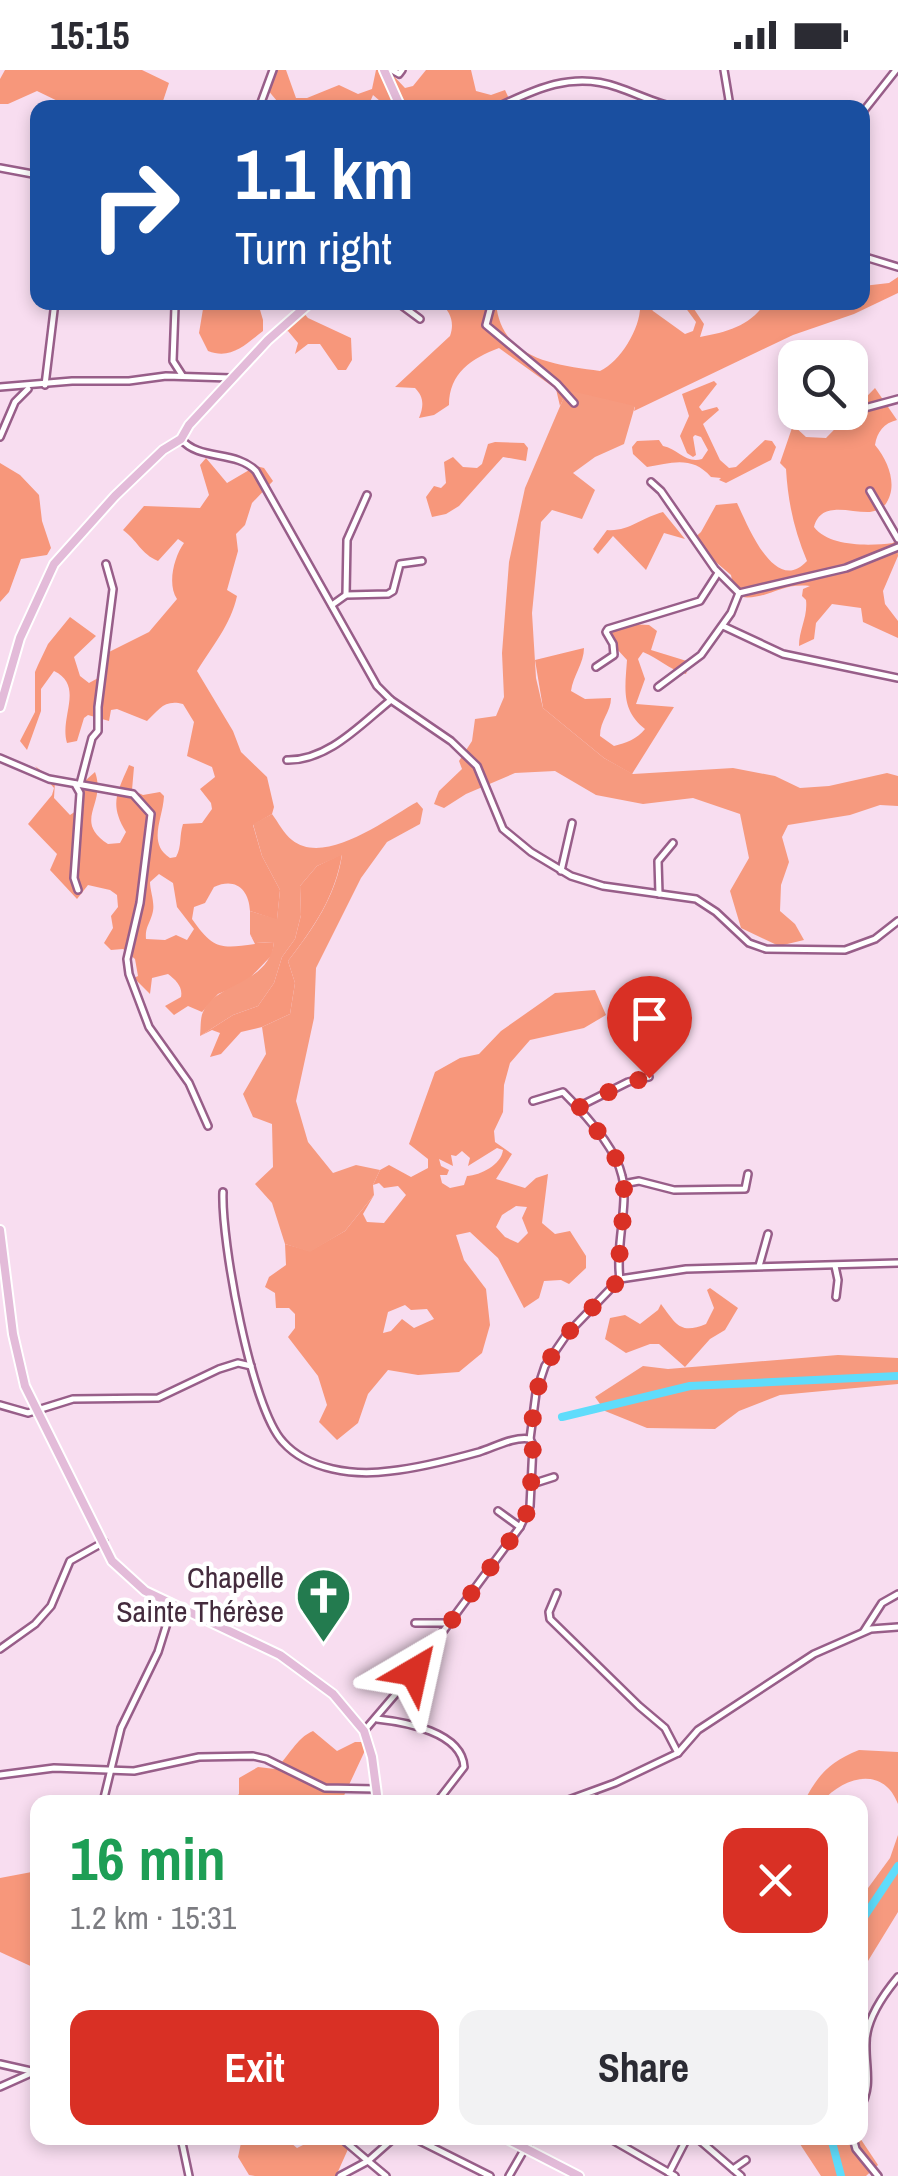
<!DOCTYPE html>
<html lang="en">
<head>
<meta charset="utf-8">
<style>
	:root { --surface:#fff; --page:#f2f2f3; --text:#2b2b33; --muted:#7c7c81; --accent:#d93025 }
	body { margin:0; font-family:"Archivo Narrow",sans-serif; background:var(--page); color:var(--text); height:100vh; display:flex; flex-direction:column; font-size:38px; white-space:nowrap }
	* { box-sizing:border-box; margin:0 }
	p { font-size:32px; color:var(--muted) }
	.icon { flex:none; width:55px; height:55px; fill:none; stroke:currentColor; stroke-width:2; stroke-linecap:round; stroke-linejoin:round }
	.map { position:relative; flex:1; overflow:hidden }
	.sheet { position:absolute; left:30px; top:1725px; width:838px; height:350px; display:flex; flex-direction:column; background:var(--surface); border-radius:20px; box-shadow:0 5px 15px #0003 }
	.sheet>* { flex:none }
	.top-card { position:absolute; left:30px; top:30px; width:840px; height:210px; border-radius:20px; box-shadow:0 5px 15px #0003; background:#1a4fa0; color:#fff; overflow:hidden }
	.controls { position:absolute; left:778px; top:270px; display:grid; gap:20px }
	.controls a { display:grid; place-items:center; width:90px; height:90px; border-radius:20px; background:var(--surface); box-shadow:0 5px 15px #0003; font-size:50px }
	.pin { position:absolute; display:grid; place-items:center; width:85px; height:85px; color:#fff; margin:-102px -42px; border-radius:50% 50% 50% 0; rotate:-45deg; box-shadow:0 0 10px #0007 }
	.pin .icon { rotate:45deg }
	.me { position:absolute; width:110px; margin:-55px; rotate:36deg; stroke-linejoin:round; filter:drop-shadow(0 0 8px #0008) }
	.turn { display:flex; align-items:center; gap:35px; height:210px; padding:0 40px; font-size:45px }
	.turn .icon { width:130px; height:130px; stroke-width:2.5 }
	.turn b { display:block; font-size:70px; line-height:85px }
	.round { display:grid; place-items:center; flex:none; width:105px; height:105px; border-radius:20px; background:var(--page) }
	.head { display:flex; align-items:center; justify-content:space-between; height:170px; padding:0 40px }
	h1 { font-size:60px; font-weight:700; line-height:75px; color:#1e9e55 }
	.action { display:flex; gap:20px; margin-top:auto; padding:20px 40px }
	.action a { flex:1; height:115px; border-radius:20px; background:var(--accent); color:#fff; font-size:40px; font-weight:700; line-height:115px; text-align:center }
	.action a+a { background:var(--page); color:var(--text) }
	.status { display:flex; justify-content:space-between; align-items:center; height:70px; padding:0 50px; background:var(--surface); direction:ltr }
	.status svg { height:28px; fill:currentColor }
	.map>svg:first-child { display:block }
</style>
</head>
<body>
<div class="status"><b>15:15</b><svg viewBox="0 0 49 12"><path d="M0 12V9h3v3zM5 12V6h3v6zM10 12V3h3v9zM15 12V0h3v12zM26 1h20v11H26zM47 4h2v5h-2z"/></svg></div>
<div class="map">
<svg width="898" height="2106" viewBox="0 0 898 2106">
	<rect width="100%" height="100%" fill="#f8ddf0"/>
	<g fill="#f7977b" fill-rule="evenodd">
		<polygon points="5,0 142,0 169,13 161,37 70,37 37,21 8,34 0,34 0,9"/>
		<polygon points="275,0 286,0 296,28 307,28 339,15 358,24 372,19 376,0 388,0 405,18 413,16 426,0 471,0 476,21 491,25 505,20 513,37 415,38 396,34 387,37 373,25 368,37 282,37 267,19"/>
		<path d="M898,207V223L854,244L793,265L634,341L635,337L567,321L560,336L556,319L499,278C472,288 449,303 449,335L434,345L419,348C424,336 424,327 415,318L395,317L450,266C455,252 450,242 441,233H496C501,289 554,295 600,301C621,291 642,256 640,233H647L653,241L685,264L693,261L696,252L682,233H690L704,254L700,267C727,262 750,256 765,233L862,232L863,216L889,213Z"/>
		<path d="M204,233H258L263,250V261C245,275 231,290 208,281L199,263Z"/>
		<polygon points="288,233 295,233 308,248 351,268 352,290 346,300 338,300 320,274 308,274 295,284 298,273 288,261 279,263 246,301 245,298 254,278 292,242 294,237"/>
		<path d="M714,311L717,314L699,337L702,341L717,337L719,340L703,354L720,390L729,398L736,397L765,370L772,371L776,377L771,390L726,413L719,410L721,408L711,407C692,385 671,393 647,397L633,384L632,377L637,371L659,370L663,376C678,379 686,394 702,389L708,380L701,367L695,365L693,367L696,385L693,387L687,383L680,366L689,346L682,324Z"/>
		<path d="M875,318L897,350C884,353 877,362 875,375C890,393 898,418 885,435C879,439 877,441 870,442C850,443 821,430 814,457C829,477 870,476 893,473L897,468L898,486L883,521L885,534L898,551V568L863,552L861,538L832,534L816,553L814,569L799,576C799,559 808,547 806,530L802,526L803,519L810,516C778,512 766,533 735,526L731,505L691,471L701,462L716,435L737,433C748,456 775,526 807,491C794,460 788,432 786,399L780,393L793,355L806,367L826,368Z"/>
		<polygon points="495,372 524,373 528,378 526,391 503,387 459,436 446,444 432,447 426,427 434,416 441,418 446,413 444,392 453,387 463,397 477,398 482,394 488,374"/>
		<path d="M206,388L227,413L256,396L264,398L273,411L252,433L245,455L236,464L238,481L227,520L237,526C231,554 212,577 197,601L233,661L241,682L267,707L274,737L272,744L253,755L262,786L280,820L277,850L250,841C249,819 235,807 214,817L205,833L194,837L192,849C213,879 220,879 255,874L250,864L257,873L274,872L272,885L245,913L218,924L202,942L188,936L174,945L165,936L181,927C183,917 176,910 168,904L152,908L150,924L134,908L138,906L135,889L123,879L111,880L104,873L113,858L111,846L118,837L117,825L110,820L88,815L77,829L50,800L57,784L28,754L52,725L54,718L35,696L55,711L54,728L70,745L79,739L86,710L95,702C107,735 72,750 108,774L120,773L126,762C109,734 117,723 129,695L134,697L132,720L143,725L160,722L164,726C163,749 147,773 170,788L176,787C182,776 179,766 183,754L202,753L212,739L211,733L200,719L215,707L212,697L187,686L194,652L183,634C164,629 159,640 147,651L117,639L111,640L109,651L88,645L84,648L77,671L67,673C59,647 85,616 54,601L41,619V641L27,680L20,671L35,642V602L38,595L48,574L70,547L96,566L74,587L80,606L89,613L100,607L105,584L149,562L177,529C167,514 174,487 184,473L178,469L158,491C141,484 137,470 123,460L144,436L200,438L209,425L200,395ZM159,804L173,813L177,837L194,859L187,870L176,865L165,870L146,869C145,858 149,855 152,845C156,834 150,822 150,812Z"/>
		<polygon points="0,393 20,405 39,425 42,451 51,478 47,485 21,489 9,522 0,532"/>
		<path d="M663,442L685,469L664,463L646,500L613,466L598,484L593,479L607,460C628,462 643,447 663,442Z"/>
		<path d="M630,554L649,555L657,561L651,580L690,592L686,604C668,599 660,589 643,582L638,589L645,609L636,634L674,637L632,704L604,688L543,638L535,590L584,578C584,593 573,606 571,621L585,629L611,628C611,642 600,650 600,666L614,676C626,673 637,669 645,659C621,640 625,619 627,590L605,566Z"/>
		<path d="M342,784C335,827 314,857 288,891L295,913L290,944L262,957L241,962L221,984L210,987L220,963L212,960L200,966L233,945L258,936L274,913L282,887L295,869L301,845L300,816L317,796Z"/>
		<path d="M595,920L606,945L584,958L530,970L510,993L504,1015L503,1042L494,1061L495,1072L512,1084L496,1109L525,1118L536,1108L548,1104L542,1153L555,1164L570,1161L586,1186V1198L569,1214L561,1210L544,1211L539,1228L524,1238L498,1188L470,1162L456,1165L464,1190L486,1219L490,1255L482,1283L459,1302L418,1305L388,1300L368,1324L358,1353L337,1370L319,1352L327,1335L318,1306L288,1267L295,1258V1244L289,1238H276L275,1223L265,1217L269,1207L286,1195L285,1174L310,1181L345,1161L374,1125L363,1144L367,1152L384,1153L406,1125L398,1116L384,1118L379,1113L373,1115L380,1100L389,1095L411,1107L428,1098V1089L409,1074L435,1002L460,988L479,984L501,961L555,923ZM497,1078L503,1080C501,1095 481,1105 467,1106L464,1115L450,1118L442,1113L440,1105H447L449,1100L441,1096L439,1089L453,1096L451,1085L456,1086L462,1081L470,1088L468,1096ZM516,1136L527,1137L522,1148L528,1163L518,1173L505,1167L496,1157L502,1145ZM405,1235L411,1240L427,1239L434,1249L414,1258L402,1249L391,1261L383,1263L388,1242Z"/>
		<path d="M710,1218L738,1238L725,1260L710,1269L685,1297L659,1274H650L626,1283L605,1269L610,1248L625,1245L640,1254L658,1240L661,1234C676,1254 680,1265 706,1254L714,1238L707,1220Z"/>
		<path d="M313,1661L337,1681L355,1672H369L341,1732H204L199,1726L221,1730L234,1729L239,1724V1708L258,1697L275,1699C289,1687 296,1668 313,1661Z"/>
		<polygon points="37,1801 37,1899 0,1882 0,1808"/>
		<polygon points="242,2068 285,2068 297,2078 317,2068 353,2068 336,2106 255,2106 249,2105 238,2087"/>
	</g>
	<g fill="#f69a7f">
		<polygon points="567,320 635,336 624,374 595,387 573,403 595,420 582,449 552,440 541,452 532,543 536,608 543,638 604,688 633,704 733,698 775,706 800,718 829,716 887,703 898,706 898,736 880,735 850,745 788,755 782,767 789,792 781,815 780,841 795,854 804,870 779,876 741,858 730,821 749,788 740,744 693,728 643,734 596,725 555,701 515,703 466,724 444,738 434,734 439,721 462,699 459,691 472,671 475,649 496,646 504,627 502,583 509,492 525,418"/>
		<path d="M417,732L423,739L420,754L387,772L361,808L316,898L314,948L296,1031L308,1072L333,1103L356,1095L380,1100L373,1115L374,1125L345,1161L310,1182L285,1174L272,1133L255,1114L273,1097L272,1054L253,1047L243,1024L266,984L262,957L290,944L295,913L288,891C313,859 336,826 342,785L317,796L300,816L301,845L295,869L282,887L274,913L258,936L233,945L200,966C201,959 200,948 203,942C216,912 269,915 274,872L256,873L250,864V841L277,849L280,820L262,786L253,754L272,744C278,752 284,764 292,770C325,797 388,748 417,732Z"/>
		<polygon points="838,1285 898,1288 898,1314 780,1325 739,1341 715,1359 647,1358 605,1341 595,1327 643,1296 668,1299"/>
		<path d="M859,1680L898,1682V1734C883,1695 843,1707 822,1732H804C818,1704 830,1692 859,1680Z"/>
		<polygon points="898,1765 898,1842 860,1904 860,1829 890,1788"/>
		<polygon points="796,2068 860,2068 878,2095 866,2106 821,2106"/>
	</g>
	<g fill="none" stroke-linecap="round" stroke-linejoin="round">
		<g stroke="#5fdcfb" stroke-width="8">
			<polyline points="562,1347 690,1316 898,1306"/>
			<polyline points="860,1853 898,1796"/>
			<polyline points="831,2068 841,2106"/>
		</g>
		<defs>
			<g id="minor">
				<polyline points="392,0 399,4 402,0"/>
				<polyline points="724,0 729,30 725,38"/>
				<polyline points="259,38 273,0"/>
				<path d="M496,38C535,19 573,1 617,17C638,24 656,34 678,38"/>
				<polyline points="862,43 896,0"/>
				<polyline points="0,98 38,105"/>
				<polyline points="862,186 898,197"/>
				<polyline points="397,232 420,249"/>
				<polyline points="492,232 486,255 557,314 574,333"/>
				<polyline points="175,237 173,291 182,305"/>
				<polyline points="45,315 55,232"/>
				<polyline points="0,317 72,311 129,311 166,306 231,308"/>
				<polyline points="850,342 898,329"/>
				<polyline points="836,346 849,342"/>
				<polyline points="0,367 15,332 28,319"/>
				<path d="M181,369C199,391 236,380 256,401L377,616L391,630L451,671L477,696L503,759L531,782L571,806L603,816L696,829L716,842L749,873L766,879L845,880L875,869L898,851"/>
				<polyline points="651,412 661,421 715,499 739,523 731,543 701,585 658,617"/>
				<polyline points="870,421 898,469"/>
				<polyline points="739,523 846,498 898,477"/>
				<polyline points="346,525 347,470 367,425"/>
				<polyline points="332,535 346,525 388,524 393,521 400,494 422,491"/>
				<polyline points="723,556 783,584 898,608"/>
				<polyline points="596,597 614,585 613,574 606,562 608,559 700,531 718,503"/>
				<polyline points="0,688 49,709 133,724 151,744 140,833 127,889 129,904 149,957 189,1013 208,1056"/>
				<path d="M287,690C328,691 361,654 391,630"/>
				<polyline points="75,714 80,723 74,808 78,820"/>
				<polyline points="80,714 92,668 98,661 98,637 113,519 106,494"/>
				<polyline points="561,801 572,753"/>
				<polyline points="659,824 658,791 673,773"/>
				<path d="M533,1031L563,1022C583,1042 616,1078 622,1106C629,1134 615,1177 620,1209"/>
				<polyline points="578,1037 628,1012 649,1007"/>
				<polyline points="623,1114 639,1111 674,1120 745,1119 748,1104"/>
				<path d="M223,1122C221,1170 251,1338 283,1372C308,1400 354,1406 390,1401C420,1398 450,1390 479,1382C495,1377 514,1366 530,1369"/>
				<polyline points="759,1196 768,1164"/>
				<polyline points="835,1196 838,1210 836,1227"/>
				<polyline points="0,1335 28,1343 73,1329 158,1328 219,1299 238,1293 251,1296"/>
				<polyline points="532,1414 554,1407"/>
				<polyline points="498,1441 520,1457"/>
				<polyline points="557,1523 549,1542 550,1549 639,1636 665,1658 678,1683"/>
				<polyline points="415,1553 450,1553"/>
				<polyline points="864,1561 882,1533 898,1524"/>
				<polyline points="0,1579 35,1554 51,1536 70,1491 104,1472"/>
				<path d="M377,1649C405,1652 462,1662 464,1697L437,1732"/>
				<polyline points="364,1661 405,1613 520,1457 530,1436 533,1375 530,1369 536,1323 545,1296 567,1264 620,1209 686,1199 898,1193"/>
				<polyline points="0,1705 54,1698 134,1701 199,1687 253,1686 266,1689 325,1718 376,1719"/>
				<polyline points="581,1728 594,1727 598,1732"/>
				<polyline points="103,1732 121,1658 158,1582 173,1534"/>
				<polyline points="563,1732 615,1713 678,1683 698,1660 814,1584 871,1559 898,1557"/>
				<polyline points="37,1952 38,1953"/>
				<polyline points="0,1994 31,2001"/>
				<polyline points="0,2017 38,2000"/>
				<path d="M860,2038C873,2015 865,1997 866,1973C866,1949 883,1925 898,1907"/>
				<polyline points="181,2068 189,2106"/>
				<polyline points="414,2068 490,2106"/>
				<polyline points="609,2068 675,2106"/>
				<polyline points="697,2068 741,2106"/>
				<polyline points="853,2068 856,2079 878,2106"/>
				<polyline points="733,2099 746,2090"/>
				<polyline points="669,2103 687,2068"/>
				<polyline points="340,2106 368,2091 341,2068"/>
				<polyline points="386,2106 368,2091 394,2068"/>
				<polyline points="509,2106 531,2068"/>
			</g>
			<g id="major">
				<polyline points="384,0 401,38"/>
				<polyline points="0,637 20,568 54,494 115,426 163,380 181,369 189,355 268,270 311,232"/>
				<polyline points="0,1160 13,1264 25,1316 112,1491 145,1521 280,1585 333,1624 364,1661 372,1687 378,1732"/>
				<polyline points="505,2068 579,2106"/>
			</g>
		</defs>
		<use href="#minor" stroke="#985e89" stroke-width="10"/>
		<use href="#major" stroke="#fff" stroke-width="12"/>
		<use href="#minor" stroke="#fff" stroke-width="5"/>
		<use href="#major" stroke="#e3bbd9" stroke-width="8"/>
	</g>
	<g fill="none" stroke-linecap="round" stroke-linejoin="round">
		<path stroke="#d93025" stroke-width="18" stroke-dasharray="0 32.4" d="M414,1602L520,1457L530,1436L533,1375L530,1369L536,1324L545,1296L567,1264L620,1209C616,1178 629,1131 622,1105C616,1081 594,1056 578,1038L628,1012L649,1008"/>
	</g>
	<defs>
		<symbol id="church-pin" viewBox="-11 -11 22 30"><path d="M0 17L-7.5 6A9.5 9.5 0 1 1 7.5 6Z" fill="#237b4f" stroke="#fff"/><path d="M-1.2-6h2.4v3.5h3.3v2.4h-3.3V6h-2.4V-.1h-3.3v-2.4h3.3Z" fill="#fff"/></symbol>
	</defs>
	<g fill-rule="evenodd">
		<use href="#church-pin" x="292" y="1494" width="63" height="86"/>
	</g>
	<g text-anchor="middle" stroke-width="9" stroke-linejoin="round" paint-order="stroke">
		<g font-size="30" fill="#442b3d" stroke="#fff" text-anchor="end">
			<text x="284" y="1518">Chapelle<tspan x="284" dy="34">Sainte Thérèse</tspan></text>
		</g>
	</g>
</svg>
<div class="controls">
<a><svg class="icon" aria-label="search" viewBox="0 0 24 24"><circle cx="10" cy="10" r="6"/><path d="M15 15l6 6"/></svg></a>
</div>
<div class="pin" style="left:649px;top:1008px;background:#d93025"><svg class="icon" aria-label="arrive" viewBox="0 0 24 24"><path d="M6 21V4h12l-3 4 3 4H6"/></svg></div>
<svg class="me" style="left:414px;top:1602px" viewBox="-20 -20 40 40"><path d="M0-17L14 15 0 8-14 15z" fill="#d93025" stroke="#fff" stroke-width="4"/></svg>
<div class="top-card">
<div class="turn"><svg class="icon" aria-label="right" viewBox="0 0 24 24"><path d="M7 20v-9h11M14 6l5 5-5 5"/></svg><div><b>1.1 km</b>Turn right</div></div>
</div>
<section class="sheet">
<div class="head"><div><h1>16 min</h1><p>1.2 km · 15:31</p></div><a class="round" style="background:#d93025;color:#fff"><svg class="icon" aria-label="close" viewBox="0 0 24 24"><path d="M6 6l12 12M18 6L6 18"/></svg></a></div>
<div class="action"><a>Exit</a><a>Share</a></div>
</section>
</div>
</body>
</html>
